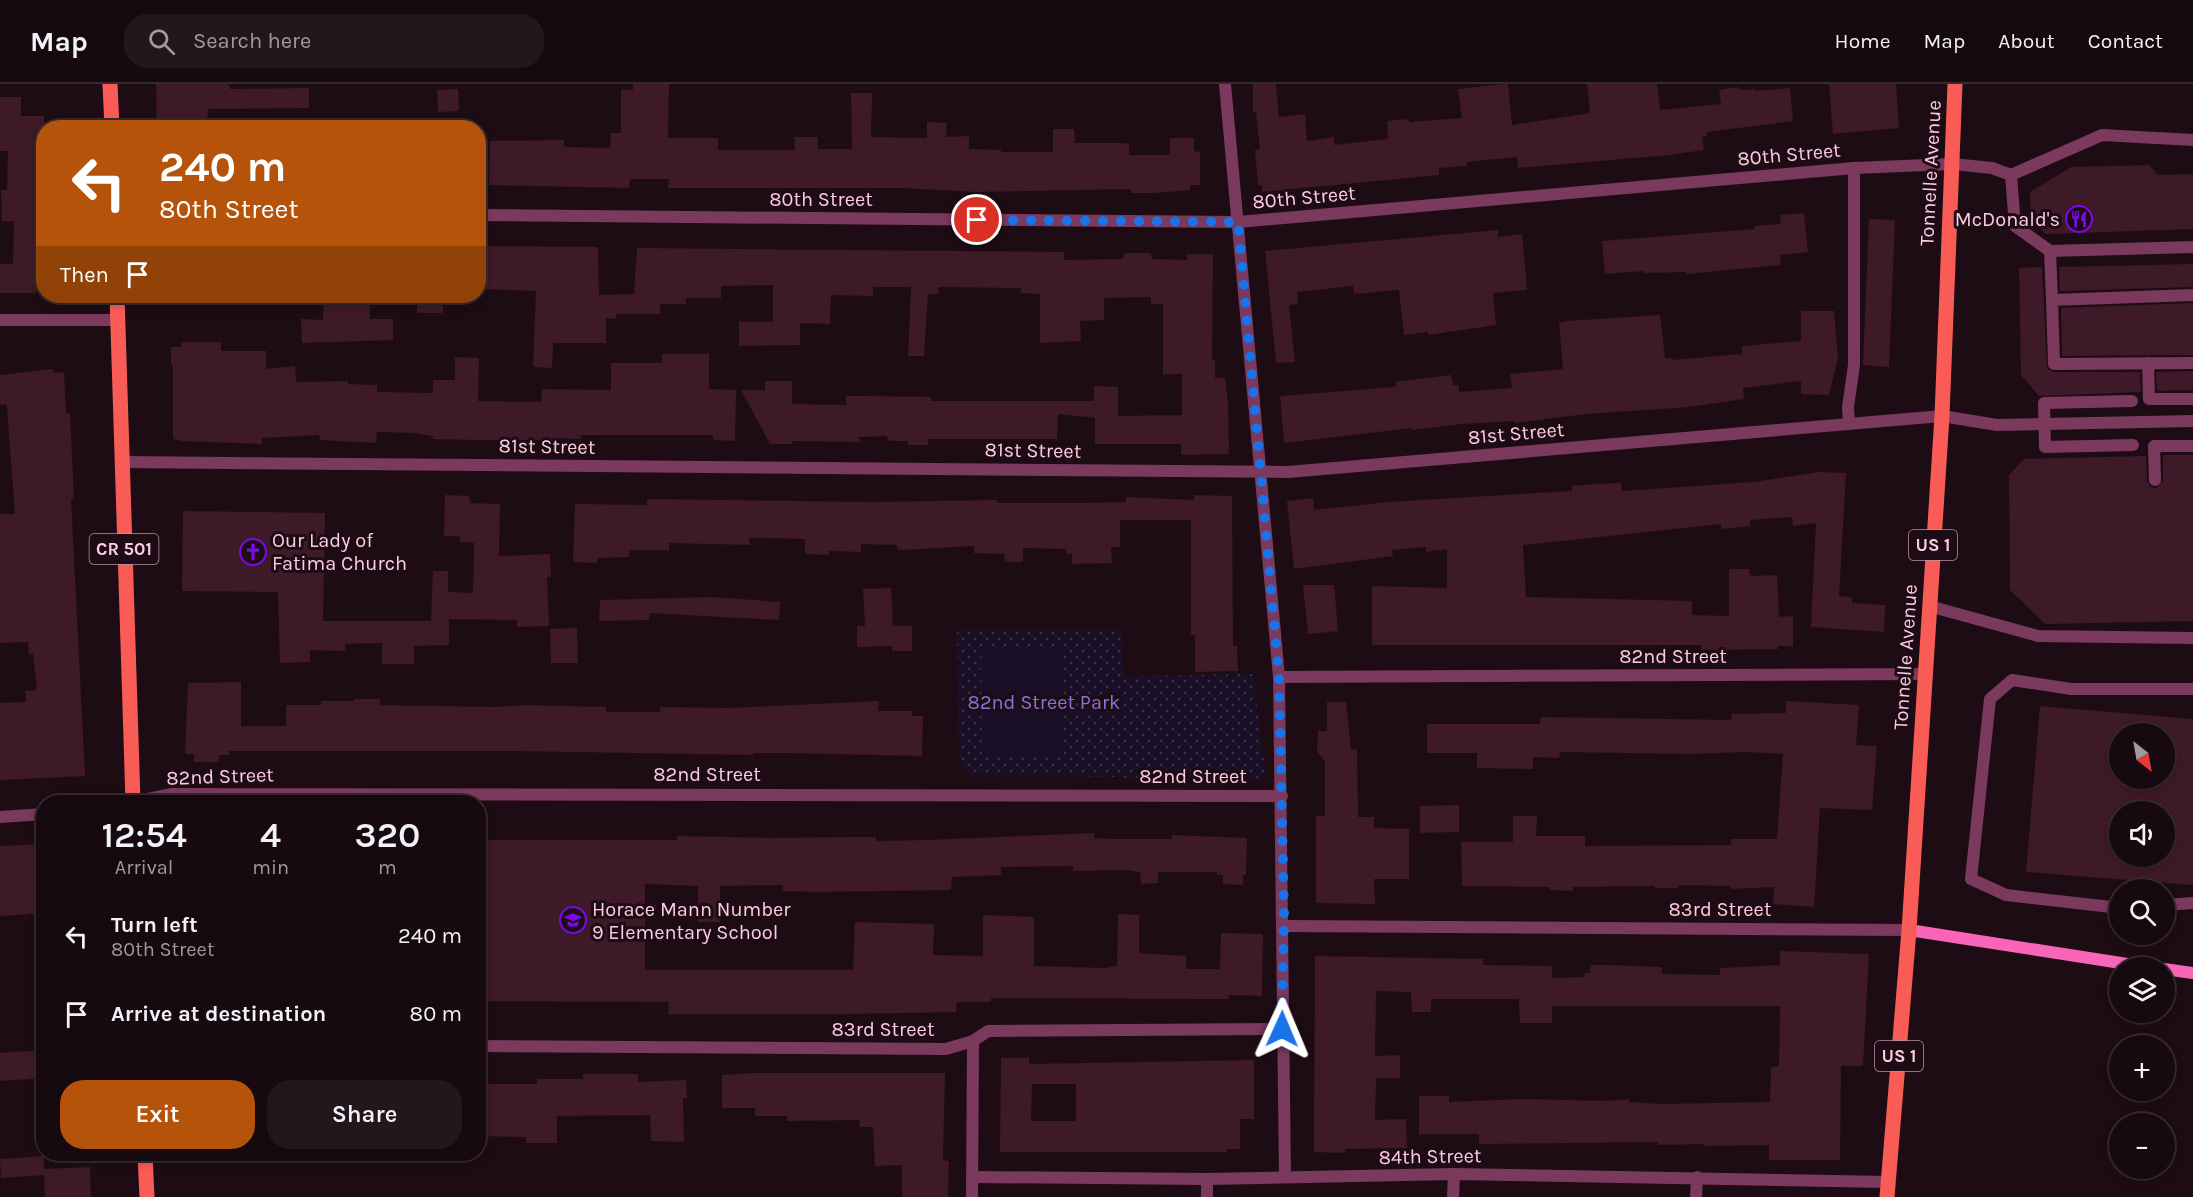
<!DOCTYPE html>
<html lang="en">
<head>
<meta charset="utf-8">
<style>
	:root { --surface:#16090f; --page:#23171d; --text:#f1f3f6; --muted:#9e9a9e; --line:#352a2f; --accent:#b45309 }
	body { margin:0; font-family:Karla,sans-serif; background:var(--page); color:var(--text); height:100vh; display:flex; flex-direction:column; font-size:22px; white-space:nowrap }
	* { box-sizing:border-box; margin:0 }
	p { font-size:20px; color:var(--muted) }
	.icon { flex:none; width:33px; height:33px; fill:none; stroke:currentColor; stroke-width:2; stroke-linecap:round; stroke-linejoin:round }
	.map { position:relative; flex:1; overflow:hidden }
	.details { position:absolute; left:36px; top:711px; width:450px; height:366px; display:flex; flex-direction:column; background:var(--surface); border-radius:24px; box-shadow:0 3px 9px #0003,0 0 0 2px var(--line) }
	.details>* { flex:none }
	.hud { position:absolute; left:36px; top:36px; width:450px; height:183px; border-radius:24px; box-shadow:0 3px 9px #0003,0 0 0 2px var(--line); background:#b45309; color:#fff; overflow:hidden }
	.needle { width:39px; rotate:149deg }
	.fabs { position:absolute; left:2109px; top:639px; display:grid; gap:12px }
	.fabs a { display:grid; place-items:center; width:66px; height:66px; border-radius:50%; background:var(--surface); box-shadow:0 3px 9px #0003,0 0 0 2px var(--line); font-size:30px }
	.pin { position:absolute; display:grid; place-items:center; width:51px; height:51px; color:#fff; margin:-26px; border:3px solid #fff; border-radius:50%; box-shadow:0 2px 6px #0007 }
	.me { position:absolute; width:66px; margin:-33px; rotate:1deg; stroke-linejoin:round; filter:drop-shadow(0 0 4px #0008) }
	.turn { display:flex; align-items:center; gap:21px; height:126px; padding:0 24px; font-size:27px }
	.turn .icon { width:78px; height:78px; stroke-width:2.5 }
	.turn b { display:block; font-size:42px; line-height:51px }
	.then { display:flex; align-items:center; height:57px; padding:0 24px; background:#0003; gap:12px; font-size:22px }
	.eta { display:flex; justify-content:space-evenly; align-items:center; height:102px; text-align:center }
	.eta b { font-size:36px; font-weight:600; line-height:42px }
	.button { display:flex; gap:12px; margin-top:auto; padding:12px 24px }
	.button a { flex:1; height:69px; border-radius:24px; background:var(--accent); color:#fff; font-size:24px; font-weight:600; line-height:69px; text-align:center }
	.button a+a { background:var(--page); color:var(--text) }
	ul { padding:0; list-style:none }
	li { display:flex; align-items:center; gap:18px; height:78px; padding:0 24px }
	li div { flex:1 }
	li b { display:block; font-size:22px }
	li em { font-style:normal }
	header { display:flex; align-items:center; gap:36px; box-sizing:border-box; height:84px; padding:0 30px; background:var(--surface); border-bottom:2px solid var(--line) }
	header strong { font-size:28px }
	nav { display:flex; gap:33px; margin-inline-start:auto; font-size:21px }
	.search { width:420px; height:54px; background:var(--page); display:flex; align-items:center; gap:15px; box-sizing:border-box; padding:0 21px; border-radius:24px; color:var(--muted); font-size:22px }
	.map>svg:first-child { display:block }
</style>
</head>
<body>
<header>
<strong>Map</strong>
<div class="search"><svg class="icon" aria-label="search" viewBox="0 0 24 24"><circle cx="10" cy="10" r="6"/><path d="M15 15l6 6"/></svg>Search here</div>
<nav><a>Home</a><a>Map</a><a>About</a><a>Contact</a></nav>
</header>
<div class="map">
<svg width="2193" height="1113" viewBox="0 0 2193 1113">
	<defs>
		<pattern id="grass-dots" width="8" height="8" patternUnits="userSpaceOnUse" patternTransform="scale(1.5)"><rect width="8" height="8" fill="#191027"/><path d="M2 2h.1M6 6h.1" fill="none" stroke="#3b3146" stroke-width="1.8" stroke-linecap="round"/></pattern>
	</defs>
	<rect width="100%" height="100%" fill="#1e0c14"/>
	<polygon fill="url(#grass-dots)" points="957,545 1122,546 1123,592 1253,590 1265,688 1256,696 970,690 964,684 959,670"/>
	<polygon fill="#191027" points="1063,563 1064,672 982,673 981,564"/>
	<g fill="#3e1927" fill-rule="evenodd">
		<polygon points="156,0 226,0 230,2 230,5 309,4 309,24 208,25 207,44 157,44"/>
		<polygon points="633,0 669,0 668,54 718,54 718,66 795,66 794,53 818,53 818,65 852,65 851,9 872,9 871,53 927,54 927,38 947,39 946,53 969,52 969,65 1001,66 1001,68 1053,68 1053,45 1074,45 1075,59 1124,59 1129,60 1129,71 1170,71 1170,54 1194,54 1194,67 1200,68 1200,101 1190,101 1190,106 1155,109 1131,109 1131,105 975,108 903,104 668,104 669,95 630,95 629,104 489,101 490,57 564,56 564,63 610,64 611,49 621,49 621,6 633,6"/>
		<polygon points="1253,0 1276,0 1279,33 1305,30 1307,57 1334,53 1334,61 1388,55 1387,37 1409,35 1409,38 1462,34 1458,5 1505,0 1508,0 1512,41 1590,29 1587,0 1657,0 1660,26 1721,20 1719,6 1739,3 1740,6 1755,5 1755,7 1790,4 1793,37 1707,48 1707,52 1702,53 1704,66 1669,71 1518,84 1517,73 1466,78 1467,82 1439,84 1439,91 1262,108 1262,101 1258,101 1255,66 1260,65 1256,28 1253,28"/>
		<polygon points="1829,0 1896,0 1899,44 1833,50"/>
		<polygon points="458,5 459,27 438,28 437,6"/>
		<polygon points="0,13 21,13 21,32 44,32 44,207 36,207 36,209 0,209 0,180 13,180 14,137 2,137 1,106 7,106 8,67 0,67"/>
		<polygon points="2149,81 2158,91 2193,90 2193,145 2046,150 2031,136 2030,108 2071,83"/>
		<polygon points="1804,129 1808,168 1780,171 1781,181 1687,190 1686,188 1645,189 1644,187 1605,190 1602,157 1755,145 1755,142 1781,140 1780,131"/>
		<polygon points="1869,135 1895,136 1889,283 1863,281"/>
		<polygon points="1498,146 1498,153 1522,150 1527,206 1493,209 1496,241 1428,251 1428,248 1404,251 1399,206 1354,210 1353,202 1297,208 1298,220 1289,221 1295,278 1276,279 1265,167"/>
		<polygon points="484,162 598,163 599,211 634,210 637,164 1064,168 1064,176 1123,175 1124,169 1151,169 1152,175 1187,176 1187,170 1213,170 1212,276 1215,276 1215,294 1225,294 1228,319 1229,370 1181,371 1181,360 1095,360 1095,334 1058,330 1057,355 928,355 928,361 908,361 908,357 890,357 886,352 859,353 860,358 792,357 792,360 770,360 741,306 765,306 765,297 792,297 792,320 846,321 846,312 869,312 931,313 931,317 1094,317 1094,302 1118,303 1118,332 1182,331 1182,290 1163,290 1163,220 1151,220 1151,213 1104,214 1104,236 1080,237 1081,257 1040,259 1040,210 1021,209 1021,204 939,203 938,210 928,210 924,272 908,272 911,203 873,203 873,212 831,211 830,240 800,239 800,261 739,262 739,238 773,238 773,201 721,202 721,214 686,214 686,220 660,220 660,230 616,230 616,235 606,234 606,259 553,259 552,284 533,283 536,207 483,205"/>
		<polygon points="2193,180 2193,203 2060,207 2059,183"/>
		<polygon points="2042,183 2047,285 2054,288 2140,288 2141,308 2039,312 2021,291 2019,184"/>
		<rect x="417" y="212" width="26" height="17"/>
		<polygon points="324,214 370,215 370,235 393,235 393,256 302,259 301,235 323,236"/>
		<polygon points="2193,219 2193,271 2062,272 2061,224"/>
		<polygon points="1801,227 1834,227 1838,274 1829,311 1801,310 1801,297 1743,304 1744,315 1689,323 1586,330 1515,339 1514,337 1462,340 1412,346 1412,344 1284,359 1280,312 1396,303 1395,298 1451,291 1453,301 1459,301 1459,308 1512,304 1510,290 1563,285 1559,239 1567,237 1660,231 1665,274 1672,274 1673,276 1742,270 1742,262 1801,257"/>
		<polygon points="181,258 221,258 221,267 266,267 266,285 295,282 296,298 348,297 348,300 377,301 377,308 433,309 433,296 455,296 455,273 479,274 478,317 541,318 542,305 611,306 611,279 662,279 662,270 709,270 709,305 736,306 735,357 713,356 713,351 581,351 581,355 554,354 554,356 480,356 433,355 433,352 415,349 377,348 376,359 320,356 319,351 262,354 262,360 182,357 173,355 173,281 171,281 171,263 181,263"/>
		<polygon points="53,285 53,289 64,288 66,330 70,329 74,415 71,415 85,692 0,696 0,619 26,618 25,607 37,606 33,570 29,570 28,558 0,559 0,430 15,430 7,324 6,320 0,321 0,291"/>
		<polygon points="2193,287 2193,306 2157,307 2156,288"/>
		<polygon points="2163,371 2193,371 2193,537 2045,540 2010,506 2009,391 2024,375 2146,372 2147,397 2151,403 2156,404 2163,396"/>
		<polygon points="1819,388 1846,389 1839,512 1852,513 1852,519 1885,521 1884,548 1811,543 1816,439 1793,442 1792,433 1750,436 1750,442 1721,445 1721,440 1523,461 1526,513 1692,517 1692,531 1729,532 1729,485 1749,485 1750,492 1777,491 1779,533 1793,532 1793,562 1778,562 1778,565 1701,566 1701,561 1372,561 1372,502 1447,504 1447,465 1426,468 1426,463 1392,466 1393,472 1294,485 1287,417 1313,414 1314,426 1388,418 1572,407 1572,402 1596,400 1621,399 1622,407 1753,398"/>
		<polygon points="445,411 469,412 470,419 500,420 499,472 550,470 551,493 547,493 549,542 517,543 517,536 449,535 449,561 414,562 414,580 382,580 382,559 345,560 345,567 310,566 310,578 280,579 278,508 182,507 183,427 325,429 323,537 431,537 433,487 448,487 448,508 473,509 474,459 460,458 460,452 444,452"/>
		<polygon points="1194,411 1232,412 1233,562 1237,562 1238,587 1195,588 1195,551 1191,551 1191,436 1120,436 1120,463 1111,463 1112,479 1072,480 1072,469 1066,470 1066,465 1023,464 1023,478 1005,478 1004,470 974,469 974,462 902,466 897,465 897,461 861,460 861,468 829,467 829,471 805,470 805,455 764,454 749,454 750,461 669,459 669,466 629,466 629,473 597,474 597,479 573,478 575,420 647,421 647,415 871,418 997,416 997,419 1089,419 1126,418 1126,413 1194,416"/>
		<polygon points="1303,501 1334,501 1338,547 1308,550"/>
		<polygon points="891,504 893,542 912,542 912,567 892,567 892,562 857,563 857,542 865,542 863,505"/>
		<polygon points="711,513 780,518 779,536 650,529 649,536 599,537 600,516"/>
		<polygon points="577,544 578,579 551,579 550,545"/>
		<polygon points="241,598 241,642 286,642 286,621 321,621 321,617 354,617 354,615 380,615 380,621 494,623 524,621 606,623 606,628 660,628 660,623 728,624 879,617 878,627 912,627 912,632 923,632 922,672 787,669 753,669 753,671 516,667 229,667 229,671 219,671 219,678 194,678 194,670 185,670 188,599"/>
		<polygon points="1786,617 1859,621 1856,661 1877,662 1872,726 1820,724 1814,823 1773,820 1774,803 1731,805 1731,802 1678,801 1678,804 1655,804 1655,802 1573,803 1573,807 1550,806 1550,803 1462,802 1461,758 1513,758 1513,732 1537,732 1536,752 1585,752 1585,762 1731,761 1731,755 1777,755 1783,670 1747,668 1691,670 1560,668 1559,674 1533,673 1533,685 1477,684 1477,669 1427,669 1427,640 1540,640 1541,633 1731,636 1732,630 1786,629"/>
		<polygon points="1327,618 1346,618 1351,666 1357,665 1358,733 1374,733 1374,744 1409,745 1409,795 1374,795 1375,820 1316,819 1316,732 1325,732 1325,678 1317,667 1318,647 1327,647"/>
		<path d="M2040,622L2193,635V801L2026,788ZM2120,650H2164V694H2120ZM2120,728H2164V772H2120Z"/>
		<polygon points="1459,721 1459,748 1420,749 1420,722"/>
		<polygon points="1094,749 1094,754 1109,755 1172,755 1172,751 1247,754 1246,791 1243,791 1243,801 1223,800 1223,791 1217,791 1217,788 1158,788 1158,799 1141,800 1140,788 1128,786 1073,787 1073,782 1001,783 1001,791 952,793 951,806 814,808 783,807 783,801 720,802 720,838 698,838 698,802 645,800 645,886 853,886 855,838 934,840 933,871 983,872 983,831 1034,833 1034,882 1105,884 1117,882 1118,830 1139,831 1139,869 1186,872 1186,885 1220,885 1221,849 1263,850 1262,912 1229,911 1229,915 1197,915 991,914 991,918 957,918 956,928 848,930 668,930 669,918 478,917 478,756 677,756 677,752 772,754 847,753 876,753 876,757 927,756"/>
		<polygon points="44,760 44,829 0,832 0,762"/>
		<polygon points="1780,867 1869,870 1863,982 1841,982 1840,1076 1769,1076 1769,1061 1704,1062 1704,1060 1658,1061 1658,1058 1479,1060 1479,1050 1419,1050 1419,1012 1449,1012 1449,1018 1523,1015 1604,1017 1629,1015 1629,1018 1660,1020 1770,1018 1771,983 1779,982 1780,922 1552,922 1552,939 1520,939 1519,915 1431,915 1431,928 1412,928 1411,908 1376,907 1375,972 1400,971 1400,994 1376,994 1375,1036 1406,1035 1407,1064 1345,1065 1345,1069 1314,1068 1315,872 1483,875 1483,881 1552,882 1552,894 1584,893 1585,889 1590,889 1591,881 1611,881 1662,883 1662,890 1720,891 1720,884 1780,881"/>
		<polygon points="44,966 44,994 0,997 0,969"/>
		<path d="M1001,974H1029V980L1254,976V1035H1240V1065H1227V1068H1000ZM1032,1000H1076V1037H1031Z"/>
		<polygon points="754,989 945,989 943,1076 949,1077 948,1113 902,1113 902,1081 875,1082 873,1043 860,1043 859,1036 787,1037 787,1032 755,1032 755,1024 722,1024 722,991"/>
		<polygon points="583,990 638,990 638,998 686,996 687,1014 683,1014 684,1058 651,1057 650,1031 557,1032 557,1059 526,1059 526,1053 478,1052 478,1000 537,1000 537,995 583,995"/>
		<polygon points="44,1072 44,1085 90,1083 91,1113 45,1113 44,1089 44,1091 1,1094 0,1075"/>
	</g>
	<g fill="none" stroke-linecap="round" stroke-linejoin="round">
		<g stroke="#7b395d" stroke-width="12">
			<polyline points="1952,80 1992,84 2011,91 2102,51 2193,56"/>
			<polyline points="2011,91 2015,142 2050,167 2193,163"/>
			<polyline points="2050,167 2052,216"/>
			<polyline points="2193,211 2052,216 2054,280 2193,279"/>
			<polyline points="2148,279 2149,315 2193,315"/>
			<polyline points="2132,317 2044,319 2045,363 2133,361"/>
			<polyline points="1942,332 1997,341 2193,337"/>
			<polyline points="1849,340 1848,323 1854,281 1854,84"/>
			<polyline points="2155,396 2154,362 2193,362"/>
			<polyline points="1929,522 2038,552 2193,554"/>
			<polyline points="2164,821 2193,819"/>
			<polyline points="2120,824 2006,811 1971,795 1990,615 2012,596 2071,605 2193,605"/>
		</g>
		<g stroke="#7b395d" stroke-width="12">
			<polyline points="1225,0 1279,593 1285,1093"/>
			<polyline points="478,131 1238,138 1854,84 1952,80"/>
			<polyline points="0,236 117,236"/>
			<polyline points="121,378 1288,388 1942,332"/>
			<polyline points="1279,593 1924,590"/>
			<polyline points="133,718 172,710 1282,712"/>
			<polyline points="0,733 44,730"/>
			<polyline points="1284,842 1909,846"/>
			<polyline points="478,962 946,965 973,957 988,947 1283,945"/>
			<polyline points="973,1093 1207,1095 1454,1090 1888,1098"/>
			<polyline points="972,1113 973,957"/>
			<polyline points="1207,1113 1207,1095"/>
			<polyline points="1453,1113 1454,1090"/>
			<polyline points="1696,1113 1697,1093"/>
		</g>
		<g stroke="#fa65b9" stroke-width="12">
			<polyline points="1909,846 2153,884"/>
			<polyline points="2164,885 2193,889"/>
		</g>
		<g stroke="#f95c56" stroke-width="15">
			<polyline points="110,0 112,44"/>
			<polyline points="117,212 133,718"/>
			<polyline points="145,1070 147,1113"/>
			<polyline points="1887,1113 1909,846 1942,332 1955,0"/>
		</g>
	</g>
	<g fill="none" stroke-linecap="round" stroke-linejoin="round">
		<polyline stroke="#1a73e8" stroke-width="10" stroke-dasharray="0 18" points="977,136 1238,138 1279,593 1284,830 1282,945"/>
	</g>
	<defs>
		<symbol id="restaurant-ring" viewBox="-11 -11 22 22"><circle r="9.5" fill="#1e0c14" stroke="#7d08ec" stroke-width="1.5"/><path d="M-5-6h1v4h1v-4h1v4h1v-4h1v5L-1.5 .5V6h-2V.5L-5-1ZM5-6V6H3V1.5H1.5Q1.5-4 5-6Z" fill="#7d08ec"/></symbol>
		<symbol id="church-ring" viewBox="-11 -11 22 22"><circle r="9.5" fill="#1e0c14" stroke="#7d08ec" stroke-width="1.5"/><path d="M-1.2-6h2.4v3.5h3.3v2.4h-3.3V6h-2.4V-.1h-3.3v-2.4h3.3Z" fill="#7d08ec"/></symbol>
		<symbol id="school-ring" viewBox="-11 -11 22 22"><circle r="9.5" fill="#1e0c14" stroke="#7d08ec" stroke-width="1.5"/><path d="M0-5L7-2L0 1L-7-2ZM-4 1L0 2.5L4 1V4Q0 6-4 4Z" fill="#7d08ec"/></symbol>
	</defs>
	<g fill-rule="evenodd">
		<use href="#restaurant-ring" x="2064" y="120" width="30" height="30"/>
		<use href="#church-ring" x="238" y="453" width="30" height="30"/>
		<use href="#school-ring" x="558" y="821" width="30" height="30"/>
	</g>
	<g text-anchor="middle" stroke-width="6" stroke-linejoin="round" paint-order="stroke">
		<g fill="#1e0c14" stroke="#ba92a5" stroke-width="1.5">
			<rect x="1909" y="446" width="48" height="30" rx="4.5"/>
			<rect x="89.5" y="450" width="69" height="30" rx="4.5"/>
			<rect x="1875" y="957" width="48" height="30" rx="4.5"/>
		</g>
		<g font-size="18" font-weight="bold" fill="#fdcbe3">
			<text x="1933" y="467">US 1</text>
			<text x="124" y="471">CR 501</text>
			<text x="1899" y="978">US 1</text>
		</g>
		<g font-size="20" fill="#fdcbe3" stroke="#1e0c14">
			<text transform="translate(1789 70) rotate(-5)" y="7">80th Street</text>
			<text transform="translate(1930 89) rotate(-87)" y="7">Tonnelle Avenue</text>
			<text transform="translate(1304 113) rotate(-5)" y="7">80th Street</text>
			<text x="821" y="122">80th Street</text>
			<text transform="translate(1516 349) rotate(-5)" y="7">81st Street</text>
			<text transform="translate(547 362) rotate(1)" y="7">81st Street</text>
			<text transform="translate(1033 366) rotate(1)" y="7">81st Street</text>
			<text x="1673" y="579">82nd Street</text>
			<text transform="translate(1905 573) rotate(-86)" y="7">Tonnelle Avenue</text>
			<text x="707" y="697">82nd Street</text>
			<text transform="translate(220 692) rotate(-2)" y="7">82nd Street</text>
			<text x="1193" y="699">82nd Street</text>
			<text x="1720" y="832">83rd Street</text>
			<text x="883" y="952">83rd Street</text>
			<text transform="translate(1430 1072) rotate(-1)" y="7">84th Street</text>
		</g>
		<g font-size="20" fill="#fdcbe3" stroke="#1e0c14" text-anchor="start">
			<text x="2060" y="142" text-anchor="end">McDonald's</text>
			<text x="272" y="463">Our Lady of<tspan x="272" dy="23">Fatima Church</tspan></text>
			<text x="592" y="832">Horace Mann Number<tspan x="592" dy="23">9 Elementary School</tspan></text>
		</g>
		<g font-size="20" fill="#8573e0" stroke="#1e0c14">
			<text x="1044" y="625">82nd Street Park</text>
		</g>
	</g>
</svg>
<div class="fabs">
<a><svg class="needle" viewBox="-14 -14 28 28"><path d="M0-13l5 13h-10z" fill="#e53935"/><path d="M0 13l5-13h-10z" fill="#9e9a9e"/></svg></a>
<a><svg class="icon" aria-label="sound" viewBox="0 0 24 24"><path d="M4 9h4l5-4v14l-5-4H4zM17 9q2 3 0 6"/></svg></a>
<a><svg class="icon" aria-label="search" viewBox="0 0 24 24"><circle cx="10" cy="10" r="6"/><path d="M15 15l6 6"/></svg></a>
<a><svg class="icon" aria-label="layers" viewBox="0 0 24 24"><path d="M12 4l9 5-9 5-9-5zM3 14l9 5 9-5"/></svg></a>
<a>+</a>
<a>−</a>
</div>
<div class="pin" style="left:977px;top:136px;background:#d93025"><svg class="icon" aria-label="arrive" viewBox="0 0 24 24"><path d="M6 21V4h12l-3 4 3 4H6"/></svg></div>
<svg class="me" style="left:1282px;top:945px" viewBox="-20 -20 40 40"><path d="M0-17L14 15 0 8-14 15z" fill="#1a73e8" stroke="#fff" stroke-width="4"/></svg>
<div class="hud">
<div class="turn"><svg class="icon" aria-label="left" viewBox="0 0 24 24"><path d="M17 20v-9H6M10 6l-5 5 5 5"/></svg><div><b>240 m</b>80th Street</div></div>
<div class="then">Then<svg class="icon" aria-label="arrive" viewBox="0 0 24 24"><path d="M6 21V4h12l-3 4 3 4H6"/></svg></div>
</div>
<section class="details">
<div class="eta">
<div><b>12:54</b><p>Arrival</p></div>
<div><b>4</b><p>min</p></div>
<div><b>320</b><p>m</p></div>
</div>
<ul>
<li><svg class="icon" aria-label="left" viewBox="0 0 24 24"><path d="M17 20v-9H6M10 6l-5 5 5 5"/></svg><div><b>Turn left</b><p>80th Street</p></div><em>240 m</em></li>
<li><svg class="icon" aria-label="arrive" viewBox="0 0 24 24"><path d="M6 21V4h12l-3 4 3 4H6"/></svg><div><b>Arrive at destination</b></div><em>80 m</em></li>
</ul>
<div class="button"><a>Exit</a><a>Share</a></div>
</section>
</div>
</body>
</html>
